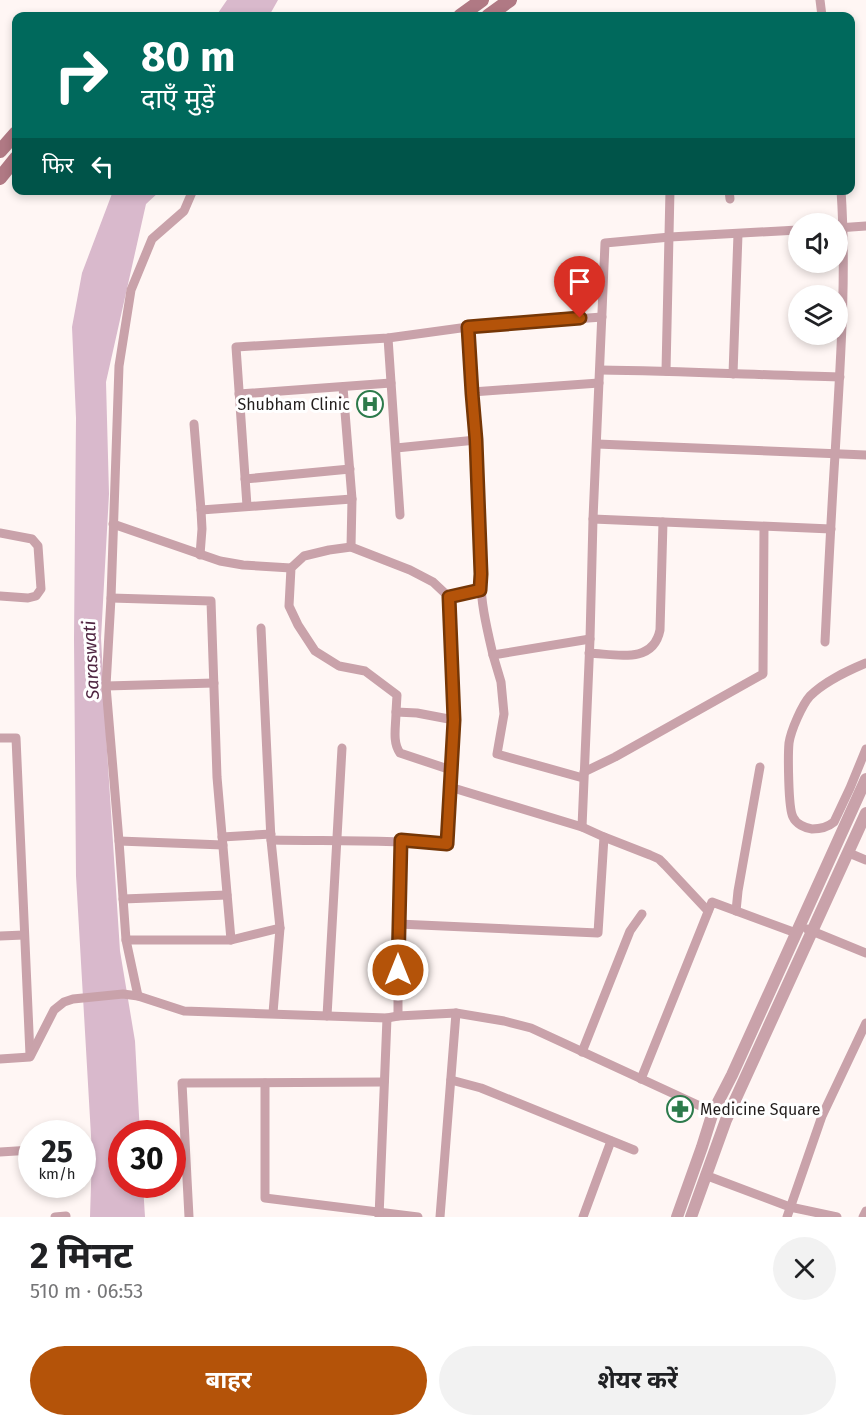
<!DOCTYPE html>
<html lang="hi">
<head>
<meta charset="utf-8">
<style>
	:root { --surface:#fff; --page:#f2f2f2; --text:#202124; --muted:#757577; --accent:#b45309 }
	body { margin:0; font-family:"Fira Sans","Noto Sans Devanagari",sans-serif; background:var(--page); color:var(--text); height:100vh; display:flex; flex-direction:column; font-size:22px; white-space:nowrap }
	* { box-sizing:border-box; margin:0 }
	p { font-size:20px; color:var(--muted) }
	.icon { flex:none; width:33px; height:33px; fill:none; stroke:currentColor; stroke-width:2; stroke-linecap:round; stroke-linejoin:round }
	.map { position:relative; height:1217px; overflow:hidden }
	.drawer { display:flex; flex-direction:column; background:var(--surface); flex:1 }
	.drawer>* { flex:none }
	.guide { position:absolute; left:12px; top:12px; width:843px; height:183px; border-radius:12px; box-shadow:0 3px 9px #0003; background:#00695c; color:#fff; overflow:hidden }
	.tools { position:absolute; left:788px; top:213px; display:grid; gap:12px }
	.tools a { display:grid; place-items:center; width:60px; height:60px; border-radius:50%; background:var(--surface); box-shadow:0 3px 9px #0003; font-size:30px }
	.speed { position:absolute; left:18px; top:1120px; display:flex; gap:12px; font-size:30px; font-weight:700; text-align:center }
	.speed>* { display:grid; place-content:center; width:78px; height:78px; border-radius:50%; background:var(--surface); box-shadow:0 3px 9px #0003; line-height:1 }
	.speed small { font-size:15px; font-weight:400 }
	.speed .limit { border:9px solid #d22; background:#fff; color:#111 }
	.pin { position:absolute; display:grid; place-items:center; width:51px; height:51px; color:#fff; margin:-62px -26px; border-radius:50% 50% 50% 0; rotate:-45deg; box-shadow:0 0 6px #0007 }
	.pin .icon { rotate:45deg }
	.me { position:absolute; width:66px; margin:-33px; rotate:0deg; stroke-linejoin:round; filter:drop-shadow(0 0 4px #0008) }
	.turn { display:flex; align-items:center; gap:21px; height:126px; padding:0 30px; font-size:27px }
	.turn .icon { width:78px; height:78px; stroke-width:2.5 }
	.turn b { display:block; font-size:42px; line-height:51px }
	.then { display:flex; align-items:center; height:57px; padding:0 30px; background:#0003; gap:12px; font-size:22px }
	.round { display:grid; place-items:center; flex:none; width:63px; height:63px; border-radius:32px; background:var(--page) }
	.summary { display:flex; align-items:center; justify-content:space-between; height:102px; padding:0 30px }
	h1 { font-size:36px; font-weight:700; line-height:45px }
	.cta { display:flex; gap:12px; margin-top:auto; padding:12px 30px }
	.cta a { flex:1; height:69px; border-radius:36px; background:var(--accent); color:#fff; font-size:24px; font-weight:700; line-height:69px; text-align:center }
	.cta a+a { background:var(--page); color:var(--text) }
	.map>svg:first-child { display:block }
</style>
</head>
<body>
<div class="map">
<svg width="866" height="1217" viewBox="0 0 866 1217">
	<rect width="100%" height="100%" fill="#fff6f4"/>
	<g fill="#d9b9cc">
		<polygon points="227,0 278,0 269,16 216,16"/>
		<polygon points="113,191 160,191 146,204 106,382 109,494 101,638 107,750 120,951 135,1041 140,1134 122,1134 122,1185 143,1185 145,1217 90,1217 92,1153 76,876 74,639 76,418 72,327 82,273"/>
	</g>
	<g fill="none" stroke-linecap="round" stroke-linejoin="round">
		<g stroke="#c9a2aa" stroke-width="9">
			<polyline points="820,0 822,16"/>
			<polyline points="729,190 730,199"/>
			<polyline points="837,228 866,226"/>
			<path d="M468,327L472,392L476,440L481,575C480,601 487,629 493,655"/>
			<polyline points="388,338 400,515"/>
			<path d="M600,370C680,371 760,375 840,377"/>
			<polyline points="666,371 670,190"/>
			<polyline points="733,374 738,234"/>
			<polyline points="343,387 352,499 351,547"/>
			<polyline points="472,392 599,383"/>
			<polyline points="239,394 391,383"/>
			<polyline points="194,424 201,510 352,499"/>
			<polyline points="597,444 866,455"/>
			<polyline points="396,448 476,440"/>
			<polyline points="245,479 350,469"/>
			<polyline points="247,506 236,347 388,338 468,327 602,317"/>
			<polyline points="593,519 831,529"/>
			<polyline points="113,524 220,561 243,565 291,568"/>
			<polyline points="0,533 32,539 38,546 41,589 36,596 28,598 0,596"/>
			<polyline points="200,555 202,529 201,510"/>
			<polyline points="449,597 454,720"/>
			<polyline points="111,598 211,601 217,777 231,940"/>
			<polyline points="261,628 271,840 280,928 273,1013"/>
			<path d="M825,642C828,580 831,517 835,455C840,367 847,278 841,190"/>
			<path d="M589,653C615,654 653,665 660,630L663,522"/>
			<path d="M866,663C847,671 825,681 810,696C802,705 791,730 789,743C788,754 788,808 793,817C796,824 805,828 812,829C819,829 828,827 834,822L850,788L866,749"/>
			<polyline points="106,686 214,683"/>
			<path d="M396,712C396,726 392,742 400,753L451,770"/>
			<polyline points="0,738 16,738 30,1055"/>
			<polyline points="584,772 615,757 763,674 764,527"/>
			<polyline points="583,778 497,754 504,714 501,682 493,655 590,639"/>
			<polyline points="450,787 582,827 604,837 650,855 659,859 665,865 708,911"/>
			<polyline points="582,827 590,639 593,519 605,243 670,237 798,230"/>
			<polyline points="222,837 271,834"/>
			<path d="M271,840C330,841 389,840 447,844L454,720L417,713L396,712L397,695L365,671L339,666L315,651L298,625L289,606L291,568L304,556L329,550L351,547L410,570L433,582L449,597L480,590"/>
			<polyline points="119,841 223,845"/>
			<polyline points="849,853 866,860"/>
			<polyline points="123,899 227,895"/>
			<polyline points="736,911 738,891 760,767"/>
			<polyline points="398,924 598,933 604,837"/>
			<polyline points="807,929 866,953"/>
			<polyline points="0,936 24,935"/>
			<polyline points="126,940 231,940 280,928"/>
			<polyline points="138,996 126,940 119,841 106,686 111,598 119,366 131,290 152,239 184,211 193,190"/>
			<polyline points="327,1016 342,748"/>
			<polyline points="398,1016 398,924 401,841"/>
			<polyline points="582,1052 630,931 642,914"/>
			<polyline points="0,1059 30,1057 54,1010 64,1002 73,999 123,994 138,996 184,1011 387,1018 398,1016 456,1013 504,1021 531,1028 713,1112"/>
			<polyline points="641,1079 712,902 796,933"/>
			<polyline points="451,1080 481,1088 634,1150"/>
			<polyline points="265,1083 265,1198 418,1217"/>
			<polyline points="0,1152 32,1150"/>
			<polyline points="705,1175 790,1207 837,1217"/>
			<polyline points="55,1217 66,1216"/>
			<polyline points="189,1217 182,1083 384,1082"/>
			<polyline points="379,1217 387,1018"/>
			<polyline points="440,1217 456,1013"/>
			<polyline points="583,1217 611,1141"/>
			<polyline points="787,1217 822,1116 866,1023"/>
			<polyline points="863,1217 866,1211"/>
		</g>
		<g stroke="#c9a2aa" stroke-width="12">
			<polyline points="677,1217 702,1147 713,1112 732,1075 866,779"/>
			<polyline points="691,1217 726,1120 866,813"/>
		</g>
		<g stroke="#b07984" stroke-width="14">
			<polyline points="460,16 482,0"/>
			<polyline points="488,16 510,0"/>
			<polyline points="0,151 16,133"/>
			<polyline points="0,178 16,158"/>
		</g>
	</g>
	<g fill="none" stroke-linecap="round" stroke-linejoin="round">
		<defs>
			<polyline id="route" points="398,970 401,840 447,844 454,720 449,597 480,590 481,574 476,440 472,393 468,327 580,318"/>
		</defs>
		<use href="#route" stroke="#753606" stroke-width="15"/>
		<use href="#route" stroke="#b45309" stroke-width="10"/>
	</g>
	<defs>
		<symbol id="hospital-ring" viewBox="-11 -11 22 22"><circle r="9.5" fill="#fff" stroke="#2c7a4b" stroke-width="1.5"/><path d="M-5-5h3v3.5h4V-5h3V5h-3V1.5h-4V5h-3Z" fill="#2c7a4b"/></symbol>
		<symbol id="pharmacy-ring" viewBox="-11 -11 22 22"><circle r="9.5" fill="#fff" stroke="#2c7a4b" stroke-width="1.5"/><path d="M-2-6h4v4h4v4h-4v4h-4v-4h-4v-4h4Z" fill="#2c7a4b"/></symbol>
	</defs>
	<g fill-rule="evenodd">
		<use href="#hospital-ring" x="355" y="389" width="30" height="30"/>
		<use href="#pharmacy-ring" x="665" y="1094" width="30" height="30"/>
	</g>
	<g text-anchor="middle" stroke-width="6" stroke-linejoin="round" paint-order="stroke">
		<g font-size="16" fill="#231e1d" stroke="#fff" text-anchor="end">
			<text x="350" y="410">Shubham Clinic</text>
			<text x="700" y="1115" text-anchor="start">Medicine Square</text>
		</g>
		<g font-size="18" font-style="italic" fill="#4f2541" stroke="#fff">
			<text transform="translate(91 660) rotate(-93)" y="6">Saraswati</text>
		</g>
	</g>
</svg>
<div class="tools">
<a><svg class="icon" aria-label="sound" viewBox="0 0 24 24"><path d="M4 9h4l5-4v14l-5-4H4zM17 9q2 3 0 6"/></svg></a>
<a><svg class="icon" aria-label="layers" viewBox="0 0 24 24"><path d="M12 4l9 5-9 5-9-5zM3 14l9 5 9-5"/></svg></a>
</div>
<div class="speed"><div>25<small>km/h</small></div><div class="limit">30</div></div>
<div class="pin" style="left:580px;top:318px;background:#d93025"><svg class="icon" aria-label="arrive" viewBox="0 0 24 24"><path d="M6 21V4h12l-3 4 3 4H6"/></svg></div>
<svg class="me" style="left:398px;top:970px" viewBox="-20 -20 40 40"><circle r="17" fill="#b45309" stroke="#fff" stroke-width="3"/><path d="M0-11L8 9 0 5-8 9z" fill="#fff"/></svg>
<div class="guide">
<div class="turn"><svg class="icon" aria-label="right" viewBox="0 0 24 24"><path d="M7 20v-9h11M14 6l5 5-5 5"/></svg><div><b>80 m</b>दाएँ मुड़ें</div></div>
<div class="then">फिर<svg class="icon" aria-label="left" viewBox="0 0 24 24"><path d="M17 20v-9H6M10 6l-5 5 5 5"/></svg></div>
</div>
</div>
<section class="drawer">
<div class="summary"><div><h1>2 मिनट</h1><p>510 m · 06:53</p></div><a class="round"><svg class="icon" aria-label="close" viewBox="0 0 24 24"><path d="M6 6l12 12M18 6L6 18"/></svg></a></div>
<div class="cta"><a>बाहर</a><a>शेयर करें</a></div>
</section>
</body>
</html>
